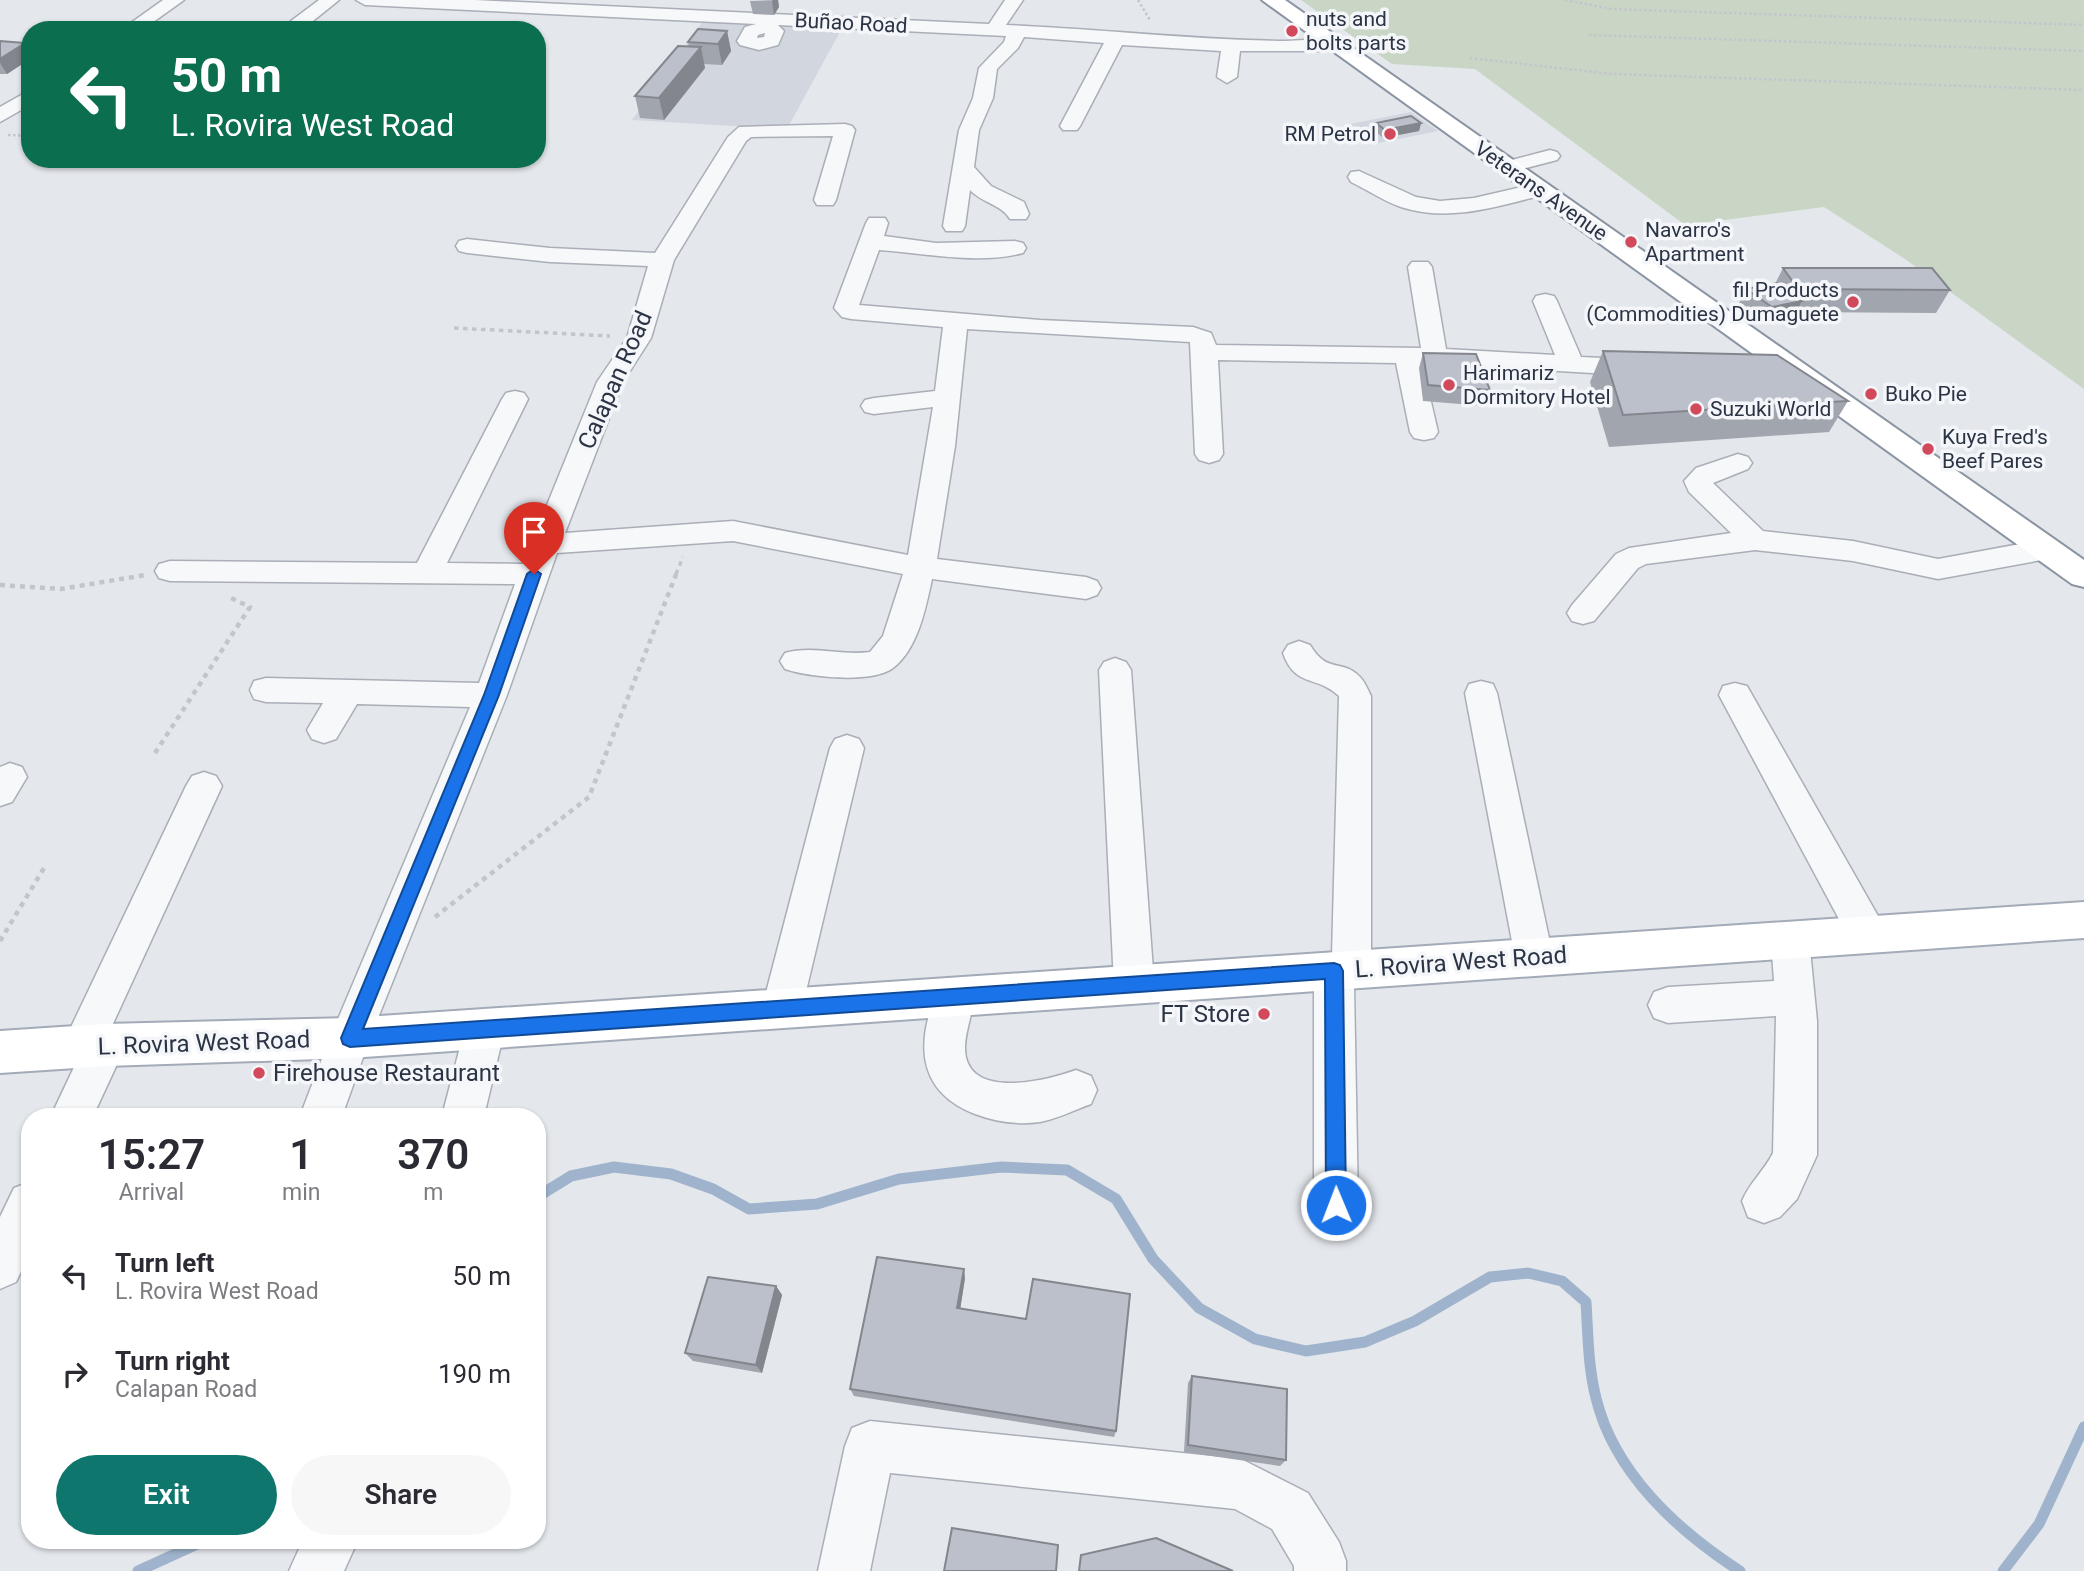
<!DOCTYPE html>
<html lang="en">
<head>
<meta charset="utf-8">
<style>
	:root { --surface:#fff; --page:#f7f7f7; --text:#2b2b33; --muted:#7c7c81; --accent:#0f766e }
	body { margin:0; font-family:Roboto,sans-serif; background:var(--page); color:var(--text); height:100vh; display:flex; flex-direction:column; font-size:26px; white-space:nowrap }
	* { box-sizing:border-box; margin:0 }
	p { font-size:23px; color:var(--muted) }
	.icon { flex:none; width:38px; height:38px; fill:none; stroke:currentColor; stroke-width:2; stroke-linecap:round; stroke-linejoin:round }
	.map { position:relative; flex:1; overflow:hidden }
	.panel { position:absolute; left:21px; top:1108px; width:525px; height:441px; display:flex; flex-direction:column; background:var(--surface); border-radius:28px; box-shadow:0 2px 5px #0004 }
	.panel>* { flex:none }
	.guide { position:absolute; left:21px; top:21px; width:525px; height:147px; border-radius:28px; box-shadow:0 2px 5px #0004; background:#0b6e4f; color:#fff; overflow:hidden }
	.pin { position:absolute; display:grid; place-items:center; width:60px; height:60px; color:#fff; margin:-72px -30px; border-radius:50% 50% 50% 0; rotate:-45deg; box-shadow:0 0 7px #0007 }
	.pin .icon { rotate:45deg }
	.me { position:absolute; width:77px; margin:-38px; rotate:359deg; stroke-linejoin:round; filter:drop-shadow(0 0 5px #0008) }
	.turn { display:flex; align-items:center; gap:24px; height:147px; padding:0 35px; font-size:32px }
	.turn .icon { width:91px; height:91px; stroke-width:2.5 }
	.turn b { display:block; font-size:49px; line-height:60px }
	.eta { display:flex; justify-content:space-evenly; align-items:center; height:119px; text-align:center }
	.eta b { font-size:42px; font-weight:600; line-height:49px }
	.action { display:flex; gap:14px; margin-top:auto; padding:14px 35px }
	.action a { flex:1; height:80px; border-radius:42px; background:var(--accent); color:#fff; font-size:28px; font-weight:600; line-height:80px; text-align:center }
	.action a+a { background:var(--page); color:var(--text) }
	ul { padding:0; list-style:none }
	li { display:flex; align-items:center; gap:21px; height:98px; padding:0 35px }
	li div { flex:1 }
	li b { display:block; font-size:26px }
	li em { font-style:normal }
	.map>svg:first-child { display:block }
</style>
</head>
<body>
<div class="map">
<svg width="2084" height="1571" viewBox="0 0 2084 1571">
	<rect width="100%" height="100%" fill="#e4e7ec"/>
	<g fill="#d2d6de">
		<polygon points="703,21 842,28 787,129 632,120"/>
		<polygon points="1411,112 1438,131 1374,144 1350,124"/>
	</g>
	<polygon fill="#c9d6c5" points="1301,0 2084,0 2084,389 1905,259 1824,207 1685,225 1475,69 1392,64"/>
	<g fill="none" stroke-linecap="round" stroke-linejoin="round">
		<g stroke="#9fb4cc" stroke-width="11">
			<path d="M537,1197L571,1176L614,1167L671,1174L713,1189L749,1209L817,1204L899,1179L1001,1167L1067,1170L1116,1199L1153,1259L1199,1308L1255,1339L1306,1351L1365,1342L1415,1321L1490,1277L1528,1273L1562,1281L1586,1302C1588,1334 1588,1367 1596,1398C1614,1473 1678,1531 1740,1571"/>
			<polyline points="138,1571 206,1540"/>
			<polyline points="2003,1571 2039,1524 2084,1427"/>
		</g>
		<defs>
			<g id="minor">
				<polygon points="163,0 184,0 142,30 121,30"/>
				<polygon points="319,0 339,0 303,29 291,29 288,25 291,21"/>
				<path d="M356,0H475L989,24L1005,0H1023L1006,25C1097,29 1187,39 1278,41C1293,42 1337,35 1345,45L1336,51H1240L1237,77L1227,83L1217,77L1221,51L1122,45L1080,126L1077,130H1063L1060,126L1104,43L1024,37L1018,48L997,69L993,98L979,130L974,167L991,186L1024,202L1029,214L1026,219H1010C1001,204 982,203 970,190L965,226L962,231H946L943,226L959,130L973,98L979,68L1004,42L1006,36L778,25L784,31L778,45L759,50L740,45L737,41L745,27L756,24L365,5ZM765,33L764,37L757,38L758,35Z"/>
				<polygon points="30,90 30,105 0,122 0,107"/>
				<path d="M845,124L852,126L855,130L836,200L833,205H817L814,200L833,136L751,137L746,141L674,260L651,338L623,382L565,533L733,521L908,555L933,407L874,414L865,412L861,406L865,400L874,398L935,391L943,327L851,319L842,317L834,308L866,223L869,218H885L888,223L884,236L936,243L1015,241L1023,243L1026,248L1023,253C976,265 926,253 879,250L859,305L1040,320L1193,327L1211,333L1216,345L1421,348L1408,267L1412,262H1428L1432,267L1446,349L1555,355L1533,301L1536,296L1545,294L1554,296L1557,301L1581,357L1644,360L1653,363L1657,368L1653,373L1644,376L1422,363L1438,432L1434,438L1424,440L1414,438L1410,432L1396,363L1218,360L1223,454L1219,460L1209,463L1199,460L1195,454L1190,342L967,329L955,446L937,559L1086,577L1097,581L1101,588L1097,595L1086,599L932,579C926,607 918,649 893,668C871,684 809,677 785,669L780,661L785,653C812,645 842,656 870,652L883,636L903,574L733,541L557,553L507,695L370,1038L342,1116H300L330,1038L470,707L357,704L336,739L324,743L312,739L307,730L323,703L266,702L254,699L250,690L254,681L266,678L479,683L515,584L170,581L159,578L155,571L159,564L170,561L417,563L502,399L506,393L515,391L524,393L528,399L447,563L523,564L597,382L627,338L648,266L550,262L467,253L459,251L456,246L459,241L467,239L550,248L655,253L728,137L739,127Z"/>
				<polygon points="1550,150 1557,152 1560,156 1557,160 1507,173 1500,171 1496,167 1500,163"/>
				<path d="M1359,171L1416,197L1440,201L1474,198L1539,183L1547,184L1550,189L1547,194C1498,206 1450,223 1401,207C1383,201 1368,190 1351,182L1348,177L1351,172Z"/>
				<polygon points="1738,454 1748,457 1752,463 1748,469 1713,483 1763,531 1853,541 1938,559 2047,539 2057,542 2062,549 2057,556 2047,559 1938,579 1853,561 1755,550 1646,564 1638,568 1594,621 1583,624 1572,621 1567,613 1572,605 1616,554 1629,548 1731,533 1689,492 1684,481 1696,468"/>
				<path d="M1299,641L1310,645C1328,675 1342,658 1360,677C1365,682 1368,690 1371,696V969L1365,981L1354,985L1358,1205L1352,1221L1336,1227L1320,1221L1314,1205V971L1320,959L1332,955L1339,696C1317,675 1295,688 1283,653L1288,645Z"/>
				<polygon points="1115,658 1126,662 1131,670 1154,984 1148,996 1134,1002 1120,996 1114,984 1099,670 1104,662"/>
				<polygon points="1481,681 1493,684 1497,693 1553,957 1548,969 1534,974 1520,969 1515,957 1465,693 1469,684"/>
				<polygon points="1735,683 1747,686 1882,923 1887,935 1882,947 1868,952 1854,947 1719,695 1723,686"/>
				<polygon points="847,735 859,739 864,748 802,1008 796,1021 782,1026 768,1021 762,1008 830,748 835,739"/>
				<polygon points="10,763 22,767 27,777 12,802 0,806 0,767"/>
				<polygon points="204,772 216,776 222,786 111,1028 120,1032 126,1045 93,1116 51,1116 76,1063 68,1059 62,1046 186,786 192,776"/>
				<path d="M1790,922L1804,927L1809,939L1817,1021V1155L1797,1199L1780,1217L1764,1223L1748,1217L1742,1201C1750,1182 1764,1171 1773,1153L1776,1016L1668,1023L1654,1018L1648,1005L1654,992L1668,987L1774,981L1771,939L1776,927Z"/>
				<path d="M955,978L969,983C979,1005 965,1025 965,1048C965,1101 1046,1081 1076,1070L1091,1076L1097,1090L1091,1104C1074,1110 1057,1119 1040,1122C1018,1125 996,1122 975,1114C913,1090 916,1037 941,983Z"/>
				<polygon points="485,1010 499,1015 505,1028 484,1116 442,1116 465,1028 471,1015"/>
				<polygon points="30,1182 30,1253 16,1282 0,1289 0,1217 14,1188"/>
				<polygon points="870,1421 1241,1459 1308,1493 1339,1542 1346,1561 1346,1571 1294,1571 1294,1566 1272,1529 1235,1509 890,1473 870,1571 818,1571 845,1446 852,1428"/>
				<polygon points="303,1540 358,1540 344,1571 289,1571"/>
			</g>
			<polygon id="major" points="2084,902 2084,938 350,1058 106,1066 0,1073 0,1031 106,1024 350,1018"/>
			<polygon id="highway" points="1262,0 1285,0 2084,560 2084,587 2072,584"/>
		</defs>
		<use href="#minor" stroke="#a9aeb7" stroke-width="3"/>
		<use href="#major" stroke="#a3abb8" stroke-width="4"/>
		<use href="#highway" stroke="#8b94a3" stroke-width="4"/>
		<g stroke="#c2c5cb" stroke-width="2.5" stroke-dasharray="2.5 2.5" stroke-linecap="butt">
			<polyline points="1138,0 1150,20"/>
			<polyline points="1565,0 1612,9 2084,25"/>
			<polyline points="1589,35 2084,51"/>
			<polyline points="1470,58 1612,74 2084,90"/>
			<polyline points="8,135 30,136"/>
		</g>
		<g stroke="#c2c5cb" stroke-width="3.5" stroke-dasharray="4.5 4.5" stroke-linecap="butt">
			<polyline points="454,328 610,336"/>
			<polyline points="676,574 683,557"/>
		</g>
		<g stroke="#c2c5cb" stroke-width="4.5" stroke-dasharray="5 5" stroke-linecap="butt">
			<polyline points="0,585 61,589 145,575"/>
			<polyline points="155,753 250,607 229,597"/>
			<polyline points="435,917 589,797 677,572"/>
			<polyline points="0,941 44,868"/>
		</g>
		<use href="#minor" fill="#f7f8fa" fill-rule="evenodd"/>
		<use href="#major" fill="#fff" fill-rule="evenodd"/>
		<use href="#highway" fill="#fff" fill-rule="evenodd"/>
	</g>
	<g fill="#a1a5ae">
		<polygon points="778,0 779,7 774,15 753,14 750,1"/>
		<polygon points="727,31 731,51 722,65 704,64 705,68 664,120 640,118 635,96 689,47 688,42"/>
		<polygon points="0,41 25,43 30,51 30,59 7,74 0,74"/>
		<polygon points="1376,123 1421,123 1419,131 1383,138 1374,130"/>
		<polygon points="1783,268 1950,290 1936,313 1796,312 1793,317 1764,323 1738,305 1746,289 1775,284"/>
		<polygon points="1603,351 1848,401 1829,432 1609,447 1590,382"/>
		<polygon points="1423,353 1490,390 1485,406 1423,401 1419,368"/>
		<polygon points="965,1278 960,1309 1026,1319 1116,1431 1114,1437 854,1396 850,1389"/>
		<polygon points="776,1286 782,1295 762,1373 693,1361 685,1353"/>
		<polygon points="1192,1376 1286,1460 1280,1466 1184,1452 1188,1383"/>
	</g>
	<g fill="#83868d">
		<polygon points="773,0 778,0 779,7 774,15 772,1"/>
		<polygon points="727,31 731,51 722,65 718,44"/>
		<polygon points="25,43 30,51 30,59 7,74 0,63 0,59"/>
		<polygon points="701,47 705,68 664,120 659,98"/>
		<polygon points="1421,123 1419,131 1383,138 1385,130"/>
		<polygon points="1802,301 1793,317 1764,323 1772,307"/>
		<polygon points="964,1269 965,1278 959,1317 957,1308"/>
		<polygon points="776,1286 782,1295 762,1373 756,1365"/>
	</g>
	<g fill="#bbc0ca" stroke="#83868d" stroke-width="2">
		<polygon points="698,29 727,31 718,44 688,42"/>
		<polygon points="0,41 25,43 0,59"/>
		<polygon points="678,46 701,47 659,98 635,96"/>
		<polygon points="1411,116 1421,123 1385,130 1376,123"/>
		<polygon points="1783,268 1932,268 1950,290 1798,289"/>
		<polygon points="1776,283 1802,301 1772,307 1746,289"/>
		<polygon points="1603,351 1777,355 1848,401 1623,415"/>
		<polygon points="1423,353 1476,354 1490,390 1428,385"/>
		<polygon points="877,1257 964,1269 957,1308 1026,1319 1033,1279 1130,1294 1116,1431 850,1389"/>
		<polygon points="708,1277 776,1286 756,1365 685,1353"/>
		<polygon points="1192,1376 1287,1389 1286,1460 1188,1445"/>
		<polygon points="952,1528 1058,1545 1056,1571 944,1571"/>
		<polygon points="1156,1538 1233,1571 1079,1571 1081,1555"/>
	</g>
	<polygon fill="#1a73e8" stroke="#114b97" stroke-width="2" points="534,569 541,574 499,695 363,1029 1334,963 1340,965 1343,971 1346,1205 1343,1212 1336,1215 1329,1212 1326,1205 1325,979 350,1047 343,1044 341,1038 484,695 527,574"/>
	<g fill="#d1495b" stroke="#f4f6f9" stroke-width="2.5">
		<circle cx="1292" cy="31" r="7"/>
		<circle cx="1390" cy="134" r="7"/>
		<circle cx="1631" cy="242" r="7"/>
		<circle cx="1853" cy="302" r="7"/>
		<circle cx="1449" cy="385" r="7"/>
		<circle cx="1871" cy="394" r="7"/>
		<circle cx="1696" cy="409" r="7"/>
		<circle cx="1928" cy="449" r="7"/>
		<circle cx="1264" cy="1014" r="7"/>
		<circle cx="259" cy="1073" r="7"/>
	</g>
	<g text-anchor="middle" stroke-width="7" stroke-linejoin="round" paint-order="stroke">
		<g font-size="21" fill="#2b3445" stroke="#f4f6f9" text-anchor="start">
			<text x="1306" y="26">nuts and<tspan x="1306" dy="24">bolts parts</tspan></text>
			<text x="1376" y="141" text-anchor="end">RM Petrol</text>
			<text x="1645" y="237">Navarro's<tspan x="1645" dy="24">Apartment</tspan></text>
			<text x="1839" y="297" text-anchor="end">fil Products<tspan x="1839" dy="24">(Commodities) Dumaguete</tspan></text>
			<text x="1463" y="380">Harimariz<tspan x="1463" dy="24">Dormitory Hotel</tspan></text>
			<text x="1885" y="401">Buko Pie</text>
			<text x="1710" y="416">Suzuki World</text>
			<text x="1942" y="444">Kuya Fred's<tspan x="1942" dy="24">Beef Pares</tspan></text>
		</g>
		<g font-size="21" fill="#2b3445" stroke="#f4f6f9">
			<text transform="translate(851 23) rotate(3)" y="7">Buñao Road</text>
			<text transform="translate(1541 191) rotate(35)" y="7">Veterans Avenue</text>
		</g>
		<g font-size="24" fill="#2b3445" stroke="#f4f6f9">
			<text transform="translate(615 380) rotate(-66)" y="8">Calapan Road</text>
			<text transform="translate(1461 962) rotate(-4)" y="8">L. Rovira West Road</text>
			<text transform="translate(204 1043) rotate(-2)" y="8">L. Rovira West Road</text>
		</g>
		<g font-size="24" fill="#2b3445" stroke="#f4f6f9" text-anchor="end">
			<text x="1250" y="1022">FT Store</text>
			<text x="273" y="1081" text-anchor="start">Firehouse Restaurant</text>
		</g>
	</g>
</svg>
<div class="pin" style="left:534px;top:574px;background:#d93025"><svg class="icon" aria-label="arrive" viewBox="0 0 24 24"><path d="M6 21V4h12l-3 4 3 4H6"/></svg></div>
<svg class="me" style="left:1336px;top:1205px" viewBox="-20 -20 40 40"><circle r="17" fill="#1a73e8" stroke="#fff" stroke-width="3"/><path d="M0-11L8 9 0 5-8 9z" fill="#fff"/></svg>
<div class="guide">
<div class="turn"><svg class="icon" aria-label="left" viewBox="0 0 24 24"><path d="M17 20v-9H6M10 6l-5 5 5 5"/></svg><div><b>50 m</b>L. Rovira West Road</div></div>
</div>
<section class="panel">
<div class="eta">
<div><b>15:27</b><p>Arrival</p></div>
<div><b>1</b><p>min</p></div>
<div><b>370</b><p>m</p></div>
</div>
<ul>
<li><svg class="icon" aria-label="left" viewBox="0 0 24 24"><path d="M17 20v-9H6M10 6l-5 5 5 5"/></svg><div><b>Turn left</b><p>L. Rovira West Road</p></div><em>50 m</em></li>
<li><svg class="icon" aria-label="right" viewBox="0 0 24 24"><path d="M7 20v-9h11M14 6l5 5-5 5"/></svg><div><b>Turn right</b><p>Calapan Road</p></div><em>190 m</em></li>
</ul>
<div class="action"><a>Exit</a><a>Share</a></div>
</section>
</div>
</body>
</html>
